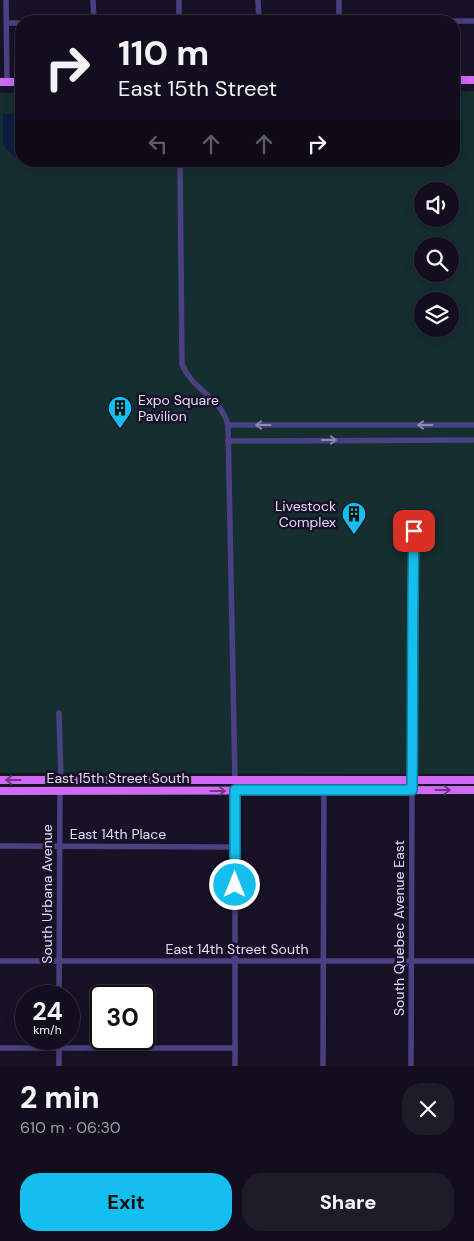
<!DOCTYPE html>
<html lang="en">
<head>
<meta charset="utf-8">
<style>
	:root { --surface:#120e1d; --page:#1f1c2a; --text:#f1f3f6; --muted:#9c9ca4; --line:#312e3b; --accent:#15bfed }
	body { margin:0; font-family:"DM Sans",sans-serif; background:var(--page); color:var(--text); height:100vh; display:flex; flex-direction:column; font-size:19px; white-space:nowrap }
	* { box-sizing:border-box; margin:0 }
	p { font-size:16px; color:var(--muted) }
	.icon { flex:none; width:28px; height:28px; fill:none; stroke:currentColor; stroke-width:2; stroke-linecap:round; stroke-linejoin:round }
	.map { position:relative; height:1066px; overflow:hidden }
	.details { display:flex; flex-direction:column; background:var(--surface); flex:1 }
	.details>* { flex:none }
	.guide { position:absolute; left:15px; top:15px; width:445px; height:152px; border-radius:20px; box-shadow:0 2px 12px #0003,0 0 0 1px var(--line); background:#120e1d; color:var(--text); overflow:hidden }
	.controls { position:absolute; left:414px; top:182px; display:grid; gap:10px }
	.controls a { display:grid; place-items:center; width:45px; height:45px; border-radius:50%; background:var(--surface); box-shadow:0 2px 12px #0003,0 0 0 1px var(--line); font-size:25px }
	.speed { position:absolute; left:15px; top:985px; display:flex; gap:10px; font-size:25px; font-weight:700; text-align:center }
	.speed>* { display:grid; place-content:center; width:65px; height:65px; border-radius:50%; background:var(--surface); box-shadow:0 2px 12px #0003,0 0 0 1px var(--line); line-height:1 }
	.speed small { font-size:12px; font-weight:400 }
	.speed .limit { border:2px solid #111; border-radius:8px; background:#fff; color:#111 }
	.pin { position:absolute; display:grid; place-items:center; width:42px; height:42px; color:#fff; margin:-21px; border-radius:10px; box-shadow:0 2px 8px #0006 }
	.me { position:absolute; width:55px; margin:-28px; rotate:0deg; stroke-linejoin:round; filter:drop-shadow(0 0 4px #0008) }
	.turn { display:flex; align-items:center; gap:18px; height:105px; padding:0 20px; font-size:22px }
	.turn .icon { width:65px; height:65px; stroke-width:2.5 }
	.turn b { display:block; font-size:35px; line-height:42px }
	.lanes { display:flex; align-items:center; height:48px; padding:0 20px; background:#0003; justify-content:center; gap:25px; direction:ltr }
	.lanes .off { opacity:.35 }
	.round { display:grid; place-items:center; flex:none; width:52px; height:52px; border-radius:20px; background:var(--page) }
	.headline { display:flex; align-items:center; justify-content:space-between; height:85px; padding:0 20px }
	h1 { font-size:30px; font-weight:800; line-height:38px }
	.primary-button { display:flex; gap:10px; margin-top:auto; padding:10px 20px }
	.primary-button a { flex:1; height:58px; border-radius:20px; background:var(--accent); color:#111; font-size:20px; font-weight:800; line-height:58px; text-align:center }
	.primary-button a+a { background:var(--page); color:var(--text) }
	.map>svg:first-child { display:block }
</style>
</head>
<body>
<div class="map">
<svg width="474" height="1066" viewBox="0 0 474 1066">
	<rect width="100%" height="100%" fill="#181227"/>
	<path fill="#152e30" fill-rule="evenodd" d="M454,91H474V774L0,773V93H21V161H454ZM422,191H450V219H422ZM422,246H450V274H422ZM422,301H450V329H422Z"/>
	<polygon fill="#0f1c43" points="3,114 18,114 21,117 21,157 14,157 3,145"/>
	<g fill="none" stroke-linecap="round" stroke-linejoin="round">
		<g stroke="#4b4082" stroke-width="5.5">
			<polyline points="6,0 7,82"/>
			<polyline points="93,0 94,21"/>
			<polyline points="179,0 179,21"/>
			<polyline points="258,0 259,21"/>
			<polyline points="339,0 339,21"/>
			<polyline points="392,21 474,21"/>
			<polyline points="7,23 21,23"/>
			<path d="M180,161L182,364C192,390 221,397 228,425L235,780"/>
			<polyline points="228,425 474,425"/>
			<polyline points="228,441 474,440"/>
			<polyline points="59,713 61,780"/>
			<polyline points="412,779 411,625 414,517"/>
			<polyline points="0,846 235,847"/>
			<polyline points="0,961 474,961"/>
			<polyline points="59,996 60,791"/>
			<polyline points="59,1039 59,1066"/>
			<polyline points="0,1048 235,1048"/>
			<polyline points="235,1066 235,791"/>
			<polyline points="323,1066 324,780"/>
			<polyline points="411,1066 412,790"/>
		</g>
		<g stroke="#d06af4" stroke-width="8">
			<polyline points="454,80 474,80"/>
			<polyline points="0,82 21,82"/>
			<polyline points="0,780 474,780"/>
			<polyline points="0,791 474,790"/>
		</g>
	</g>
	<defs><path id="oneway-shaft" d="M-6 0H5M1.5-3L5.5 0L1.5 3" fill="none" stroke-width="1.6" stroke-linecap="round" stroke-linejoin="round" transform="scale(1.25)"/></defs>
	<g stroke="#8f85b9">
		<use href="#oneway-shaft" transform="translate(263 425) rotate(-180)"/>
		<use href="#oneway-shaft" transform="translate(425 425) rotate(-180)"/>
		<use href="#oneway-shaft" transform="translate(329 440)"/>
	</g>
	<g stroke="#6b3a83">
		<use href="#oneway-shaft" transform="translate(13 780) rotate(180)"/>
		<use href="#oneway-shaft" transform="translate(443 790)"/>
		<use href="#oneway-shaft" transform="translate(218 791)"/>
	</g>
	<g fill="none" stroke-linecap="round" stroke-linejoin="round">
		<defs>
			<path id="route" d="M235,885V790H412C413,704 412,618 414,531"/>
		</defs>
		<use href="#route" stroke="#0e7c9a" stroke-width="12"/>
		<use href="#route" stroke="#15bfed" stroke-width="9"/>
	</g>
	<defs>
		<symbol id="building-pin" viewBox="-11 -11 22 30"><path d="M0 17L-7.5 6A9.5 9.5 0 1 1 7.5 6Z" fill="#15bfed" stroke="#181227"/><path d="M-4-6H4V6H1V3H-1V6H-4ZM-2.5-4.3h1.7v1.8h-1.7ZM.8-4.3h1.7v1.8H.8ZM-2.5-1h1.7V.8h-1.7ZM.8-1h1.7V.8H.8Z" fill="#111"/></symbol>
	</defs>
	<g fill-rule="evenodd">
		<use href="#building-pin" x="106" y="394" width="28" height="38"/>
		<use href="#building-pin" x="340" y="500" width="28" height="38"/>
	</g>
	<g text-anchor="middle" stroke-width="5" stroke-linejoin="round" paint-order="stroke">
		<g font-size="14" fill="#e2dafc" stroke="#181227" text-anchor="start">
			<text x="138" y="405">Expo Square<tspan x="138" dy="16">Pavilion</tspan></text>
			<text x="336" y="511" text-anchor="end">Livestock<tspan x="336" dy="16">Complex</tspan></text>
		</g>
		<g font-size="14" fill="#e2dafc" stroke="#181227">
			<text x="118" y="783">East 15th Street South</text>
			<text x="118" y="839">East 14th Place</text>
			<text transform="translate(47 894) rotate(-90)" y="5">South Urbana Avenue</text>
			<text transform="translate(399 928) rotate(-90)" y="5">South Quebec Avenue East</text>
			<text x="237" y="954">East 14th Street South</text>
		</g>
	</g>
</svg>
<div class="controls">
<a><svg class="icon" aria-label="sound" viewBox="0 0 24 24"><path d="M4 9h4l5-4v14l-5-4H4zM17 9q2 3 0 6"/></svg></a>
<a><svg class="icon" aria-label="search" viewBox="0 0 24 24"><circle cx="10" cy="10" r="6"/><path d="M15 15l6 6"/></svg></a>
<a><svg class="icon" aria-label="layers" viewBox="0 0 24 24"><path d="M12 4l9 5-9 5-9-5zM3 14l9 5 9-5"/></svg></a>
</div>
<div class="speed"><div>24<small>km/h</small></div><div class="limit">30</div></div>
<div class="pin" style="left:414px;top:531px;background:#d93025"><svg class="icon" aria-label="arrive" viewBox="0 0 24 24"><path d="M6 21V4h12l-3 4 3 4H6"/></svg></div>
<svg class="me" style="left:235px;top:885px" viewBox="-20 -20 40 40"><circle r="17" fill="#15bfed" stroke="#fff" stroke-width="3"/><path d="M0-11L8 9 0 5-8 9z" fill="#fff"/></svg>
<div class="guide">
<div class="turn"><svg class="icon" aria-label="right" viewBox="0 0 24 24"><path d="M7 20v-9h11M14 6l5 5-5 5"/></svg><div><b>110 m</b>East 15th Street</div></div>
<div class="lanes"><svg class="icon off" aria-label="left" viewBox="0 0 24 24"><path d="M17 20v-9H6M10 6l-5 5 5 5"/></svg><svg class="icon off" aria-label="ahead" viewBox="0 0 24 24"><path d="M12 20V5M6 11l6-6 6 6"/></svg><svg class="icon off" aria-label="ahead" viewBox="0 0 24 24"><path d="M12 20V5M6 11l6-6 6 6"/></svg><svg class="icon" aria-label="right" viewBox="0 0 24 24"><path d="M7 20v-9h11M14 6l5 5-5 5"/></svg></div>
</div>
</div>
<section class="details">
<div class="headline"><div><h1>2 min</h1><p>610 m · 06:30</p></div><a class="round"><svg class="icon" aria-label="close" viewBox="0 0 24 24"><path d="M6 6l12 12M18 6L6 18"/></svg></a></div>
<div class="primary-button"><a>Exit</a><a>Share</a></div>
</section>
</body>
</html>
